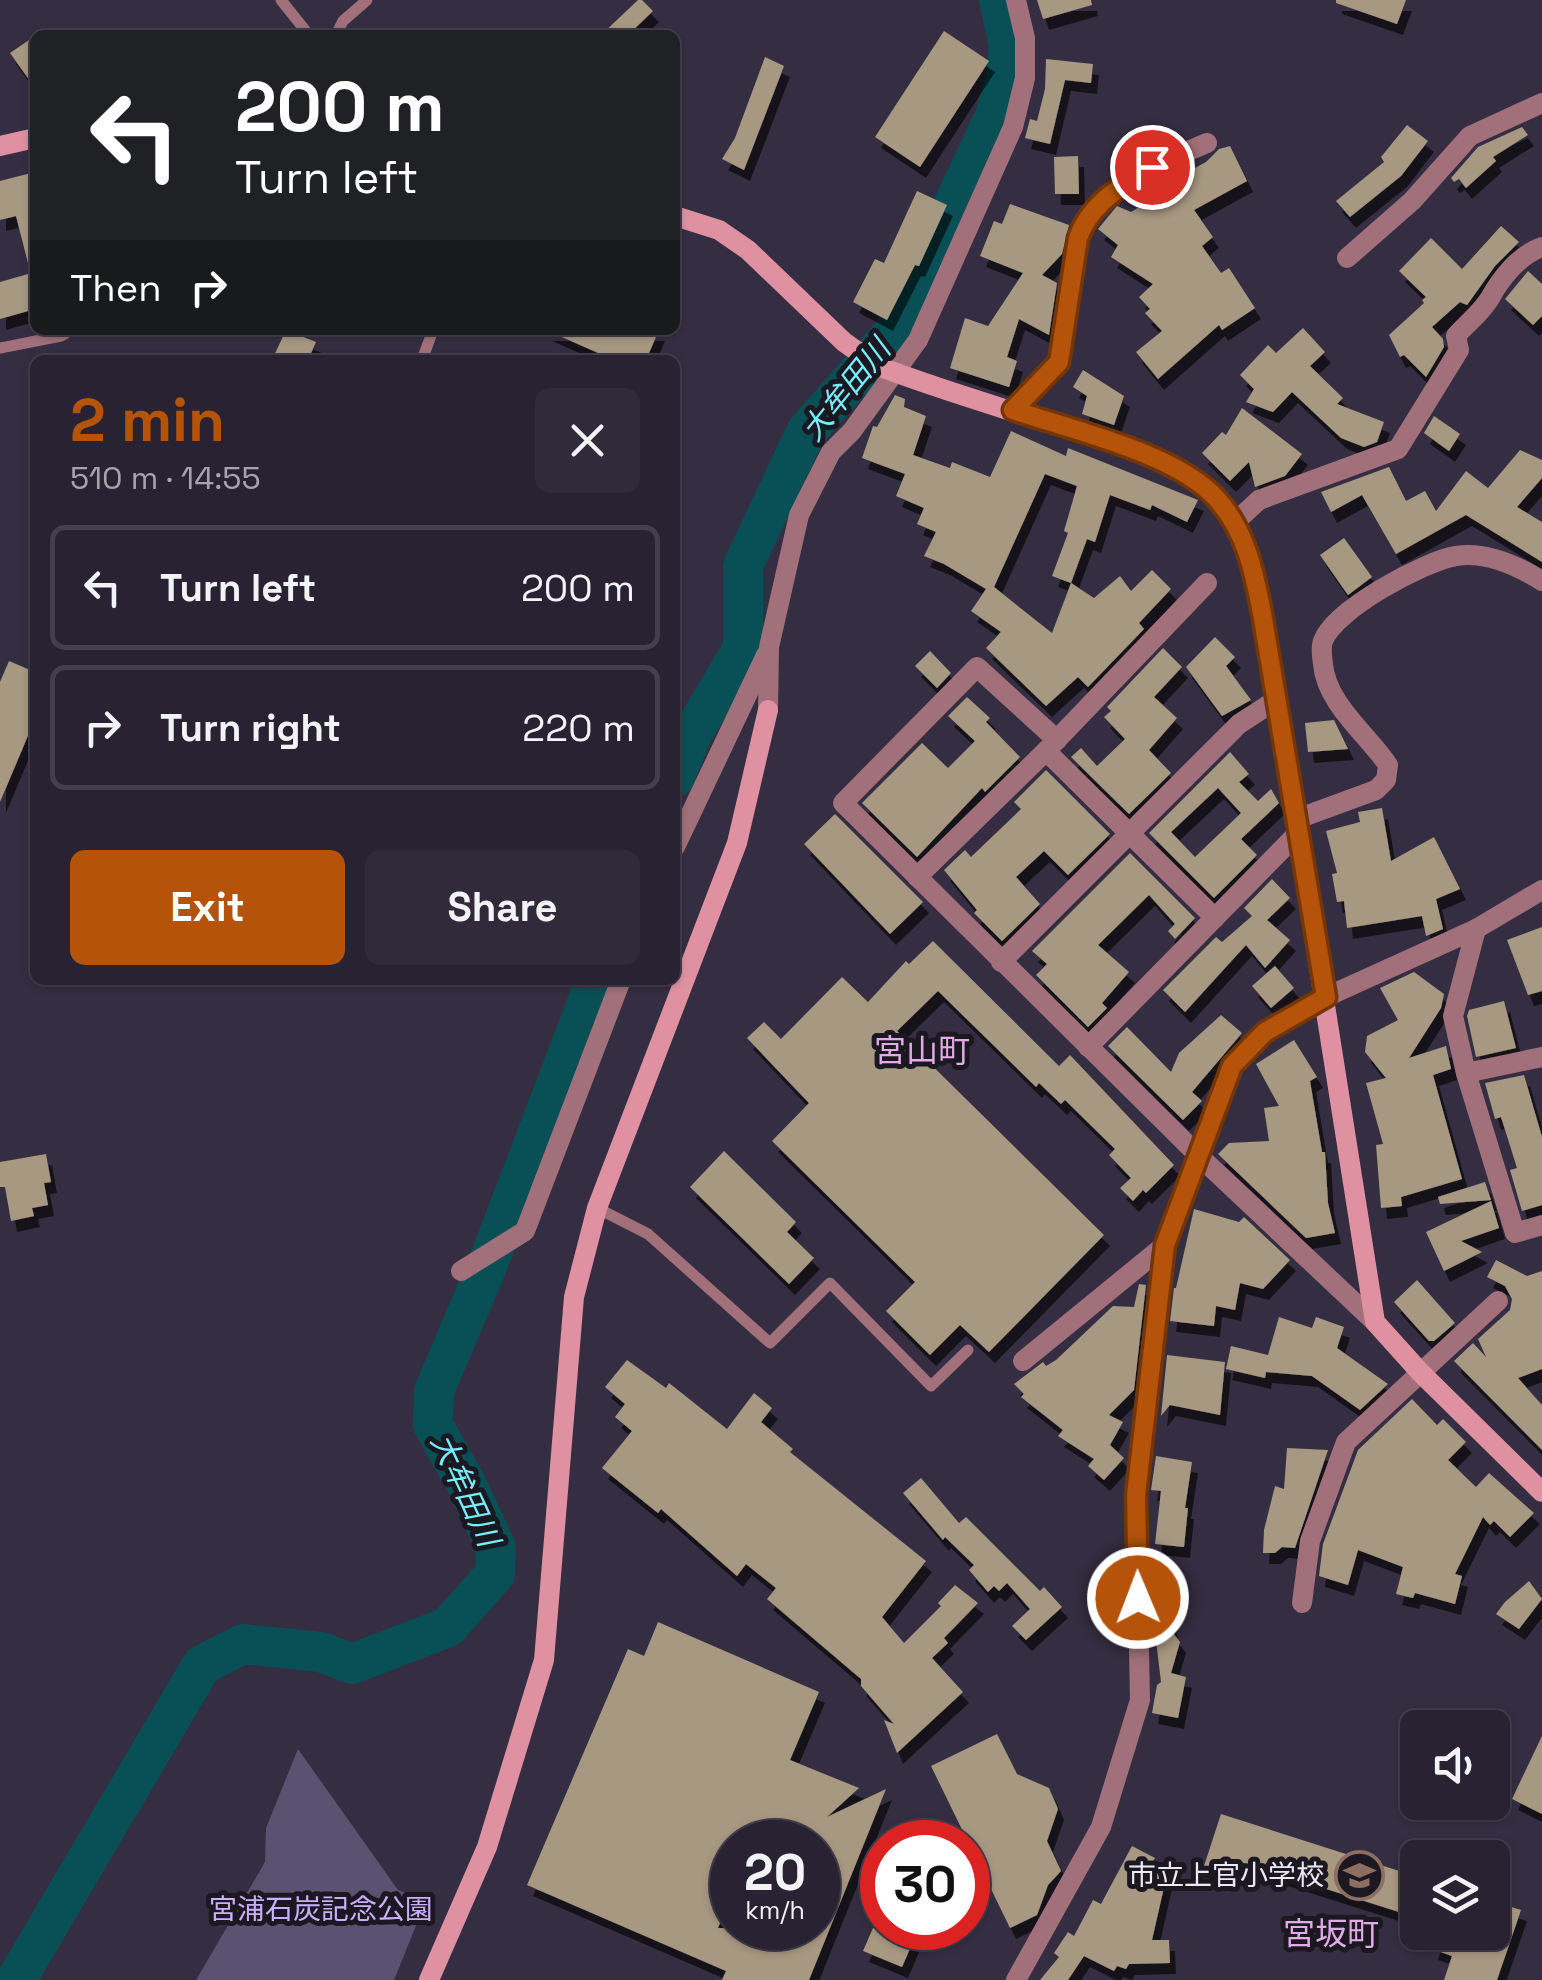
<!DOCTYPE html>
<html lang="en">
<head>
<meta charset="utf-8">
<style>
	:root { --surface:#282232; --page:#302a3a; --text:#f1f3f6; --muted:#a5a4ac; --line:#443f4d; --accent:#b45309 }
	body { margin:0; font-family:"Space Grotesk","Noto Sans JP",sans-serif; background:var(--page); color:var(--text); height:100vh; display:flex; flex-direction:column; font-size:38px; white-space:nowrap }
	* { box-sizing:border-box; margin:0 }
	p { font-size:32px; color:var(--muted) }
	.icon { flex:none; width:55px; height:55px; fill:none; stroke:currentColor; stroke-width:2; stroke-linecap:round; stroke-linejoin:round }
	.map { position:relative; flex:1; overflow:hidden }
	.drawer { position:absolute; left:30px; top:355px; width:650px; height:630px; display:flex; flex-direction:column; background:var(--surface); border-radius:15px; box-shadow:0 2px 8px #0004,0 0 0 2px var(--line) }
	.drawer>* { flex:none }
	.hud { position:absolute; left:30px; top:30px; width:650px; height:305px; border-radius:15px; box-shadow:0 2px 8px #0004,0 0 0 2px var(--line); background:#202124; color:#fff; overflow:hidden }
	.controls { position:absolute; left:1400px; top:1710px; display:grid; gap:20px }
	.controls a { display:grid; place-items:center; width:110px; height:110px; border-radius:15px; background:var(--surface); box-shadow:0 2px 8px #0004,0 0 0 2px var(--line); font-size:50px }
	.speed { position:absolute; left:710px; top:1820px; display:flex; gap:20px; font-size:50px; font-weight:700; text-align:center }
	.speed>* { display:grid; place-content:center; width:130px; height:130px; border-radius:50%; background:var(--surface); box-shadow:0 2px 8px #0004,0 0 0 2px var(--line); line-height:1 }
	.speed small { font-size:25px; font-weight:400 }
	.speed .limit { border:15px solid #d22; background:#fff; color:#111 }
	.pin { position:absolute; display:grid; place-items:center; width:85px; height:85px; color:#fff; margin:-42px; border:5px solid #fff; border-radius:50%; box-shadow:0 2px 10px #0007 }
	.me { position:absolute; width:110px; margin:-55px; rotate:359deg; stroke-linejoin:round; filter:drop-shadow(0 0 8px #0008) }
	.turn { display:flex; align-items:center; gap:35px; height:210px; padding:0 40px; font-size:45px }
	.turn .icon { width:130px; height:130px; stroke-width:2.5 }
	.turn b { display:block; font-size:70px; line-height:85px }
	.then { display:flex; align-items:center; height:95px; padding:0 40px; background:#0003; gap:20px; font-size:38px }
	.round { display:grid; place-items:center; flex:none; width:105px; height:105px; border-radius:15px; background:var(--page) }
	.overview { display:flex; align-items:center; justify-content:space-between; height:170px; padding:0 40px }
	h1 { font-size:60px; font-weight:600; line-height:75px; color:var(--accent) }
	.button { display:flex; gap:20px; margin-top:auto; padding:20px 40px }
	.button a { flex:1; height:115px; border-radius:15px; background:var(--accent); color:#fff; font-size:40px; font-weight:600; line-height:115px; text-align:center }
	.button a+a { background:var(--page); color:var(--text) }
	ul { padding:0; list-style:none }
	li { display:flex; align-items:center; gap:30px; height:125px; margin:0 20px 15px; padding:0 20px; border:5px solid var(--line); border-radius:15px }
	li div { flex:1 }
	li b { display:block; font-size:38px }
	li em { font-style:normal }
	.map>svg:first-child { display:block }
</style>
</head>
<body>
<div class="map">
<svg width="1542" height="1980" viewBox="0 0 1542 1980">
	<defs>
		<filter id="shadow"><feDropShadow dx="6" dy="11" stdDeviation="0" flood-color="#0009"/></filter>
	</defs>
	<rect width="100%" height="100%" fill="#352e42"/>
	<polygon fill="#5b5170" points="298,1749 398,1890 426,1901 394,1980 196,1980 265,1862 266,1828"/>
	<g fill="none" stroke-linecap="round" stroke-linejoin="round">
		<g stroke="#085056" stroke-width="40">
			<polyline points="675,777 691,736 743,648 743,566 806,432 893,333 995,116 1006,76 1009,45 999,0"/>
			<polyline points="16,1980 202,1665 243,1644 321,1652 352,1664 448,1627 495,1574 496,1548 467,1485 433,1425 434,1391 485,1271 596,980"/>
		</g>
	</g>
	<g fill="#a79882" fill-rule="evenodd" filter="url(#shadow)">
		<polygon points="638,0 642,0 653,11 628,35 601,35"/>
		<polygon points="1037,0 1091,0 1092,5 1043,19"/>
		<polygon points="1336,0 1406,0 1397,24 1336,3"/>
		<polygon points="944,31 989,61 920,167 875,137"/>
		<polygon points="35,36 35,88 10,53"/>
		<polygon points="765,57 784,66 744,170 722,159 735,138"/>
		<polygon points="1046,59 1093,64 1091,83 1065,80 1050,144 1025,138 1030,119 1037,121 1045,89"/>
		<polygon points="1407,125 1428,141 1401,176 1350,217 1336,201 1384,162 1381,157"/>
		<polygon points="1522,127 1528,135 1493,157 1496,161 1466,188 1459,179 1454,182 1451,178 1478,147"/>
		<polygon points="1230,146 1247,181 1194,210 1213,237 1202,246 1221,273 1229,268 1255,308 1222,330 1219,325 1158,379 1136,352 1162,331 1145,313 1150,309 1139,297 1153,284 1111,257 1118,245 1098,229 1117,206 1131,212 1174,186 1171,181 1206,162 1219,149"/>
		<polygon points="1078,156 1079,194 1055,194 1054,157"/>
		<polygon points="35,172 35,266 29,267 16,216 0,220 0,181"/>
		<polygon points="917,191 947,205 919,266 915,265 887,320 853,302 875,259 884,263"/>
		<polygon points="1010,204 1069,225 1062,254 1042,275 1057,283 1049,335 1019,319 1007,357 1017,361 1009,387 950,368 965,318 988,326 1023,273 980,256 994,221 1002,224"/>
		<polygon points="1501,226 1519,242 1495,266 1467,305 1460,302 1432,327 1443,339 1444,347 1426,377 1404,355 1400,357 1389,335 1424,303 1422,300 1426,297 1399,271 1431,238 1462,269"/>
		<polygon points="1528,271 1542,284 1542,316 1533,325 1505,299"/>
		<polygon points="35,272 35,309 0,319 0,282"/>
		<polygon points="1303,328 1325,352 1310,366 1343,398 1337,404 1384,422 1377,442 1364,447 1341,438 1292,392 1273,412 1246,402 1254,389 1240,375 1268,345 1276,353"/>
		<polygon points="286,330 316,342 308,360 272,360"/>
		<polygon points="546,330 659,330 646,360 614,360"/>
		<polygon points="1083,370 1124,396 1114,425 1082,414 1087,396 1073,387"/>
		<path d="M895,395L905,399L904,407L926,416L913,455L950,468L952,462L990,477L1011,431L1066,456L1068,448L1198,500L1187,522L1152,505L1150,510L1110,495L1095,542L1087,539L1071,583L1094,598L1120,576L1131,591L1152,570L1171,589L1139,623L1144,629L1088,687L1078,677L1046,706L986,648L1001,632L971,611L986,589L944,564L924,556L936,532L917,524L924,508L896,496L905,474L862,458L873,426L877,427ZM1045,474L1077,486L1064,531L1068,533L1052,576L1071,583L1052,633L994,587Z"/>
		<polygon points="1242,408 1302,454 1285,476 1255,487 1249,462 1230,481 1202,453 1222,432 1226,435"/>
		<polygon points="1434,416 1460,434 1449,451 1424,433"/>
		<polygon points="1520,450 1542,460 1542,478 1517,507 1542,522 1542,562 1466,515 1396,554 1362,495 1331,512 1321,492 1389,467 1406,501 1425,491 1436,511 1466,471 1488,488"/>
		<polygon points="1344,538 1372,577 1348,595 1320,555"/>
		<polygon points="1215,637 1235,657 1226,666 1251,700 1222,716 1186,667"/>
		<polygon points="1163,648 1182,667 1154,697 1177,718 1149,750 1171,773 1129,814 1071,757 1081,748 1097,766 1125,739 1104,717 1111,711 1107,707"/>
		<polygon points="930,651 951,673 937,688 915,666"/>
		<polygon points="9,661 35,672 35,719 0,802 0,682"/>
		<polygon points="967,697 990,718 986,722 1020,757 985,792 982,788 917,857 862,803 922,743 948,768 975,741 948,716"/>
		<polygon points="1334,720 1348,749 1308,752 1305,723"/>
		<path d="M1230,752L1249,774L1239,782L1258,801L1271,789L1279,803L1241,839L1257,855L1214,898L1149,833ZM1218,788L1241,813L1195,857L1171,832Z"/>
		<polygon points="1046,770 1110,834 1068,875 1044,851 1016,877 1040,904 1002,941 974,913 977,910 944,870 965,850 971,857 1021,809 1014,802"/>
		<polygon points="1382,808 1391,861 1434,837 1460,889 1436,899 1443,929 1426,936 1422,916 1347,928 1344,901 1337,902 1332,874 1337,873 1326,831 1360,822 1358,812"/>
		<polygon points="835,814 923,902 890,934 804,844"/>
		<polygon points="1130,853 1195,918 1175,939 1168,931 1175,924 1149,895 1098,945 1129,972 1102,1003 1107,1008 1088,1027 1036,975 1047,964 1032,951"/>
		<polygon points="1272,879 1290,898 1267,920 1290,940 1265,968 1246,945 1185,1012 1163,990 1216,937 1222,942 1252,916 1244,908"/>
		<polygon points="1542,927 1542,991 1528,995 1507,940"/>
		<polygon points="933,941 1059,1066 1070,1055 1174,1165 1146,1193 1143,1190 1133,1201 1120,1188 1131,1178 1109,1155 1115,1149 1065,1100 1061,1104 1039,1083 1036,1087 938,991 897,1031 1104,1235 989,1352 960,1325 930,1355 886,1311 915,1282 772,1141 809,1103 747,1038 764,1022 781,1039 842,977 868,1002 906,961 909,964"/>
		<polygon points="1275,966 1294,988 1271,1008 1252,986"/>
		<polygon points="1414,972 1444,994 1441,1008 1409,1058 1446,1046 1451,1069 1433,1075 1462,1179 1401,1197 1402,1206 1381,1208 1376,1145 1383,1144 1366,1083 1386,1078 1365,1052 1367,1036 1398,1020 1380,988"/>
		<polygon points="1504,1001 1516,1048 1476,1057 1467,1016 1469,1010"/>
		<polygon points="1221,1015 1242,1033 1192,1092 1202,1101 1183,1120 1108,1046 1127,1027 1171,1072 1179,1053"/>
		<polygon points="1294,1040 1317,1077 1310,1081 1322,1152 1325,1152 1328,1203 1335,1233 1306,1238 1218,1154 1229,1143 1269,1141 1264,1108 1279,1106 1256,1064"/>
		<polygon points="1524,1075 1542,1137 1542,1205 1522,1211 1510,1170 1517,1168 1501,1117 1495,1119 1485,1083"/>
		<polygon points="724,1151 796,1222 787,1232 814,1258 789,1284 690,1187"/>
		<polygon points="46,1154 51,1182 44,1183 48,1205 32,1208 34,1216 11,1221 5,1187 0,1187 0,1162"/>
		<polygon points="1485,1182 1491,1200 1440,1204 1438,1197"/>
		<polygon points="1491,1201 1499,1228 1461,1241 1482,1252 1444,1271 1426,1232"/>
		<polygon points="1194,1209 1239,1222 1244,1217 1290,1260 1263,1289 1240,1283 1235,1310 1216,1306 1214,1326 1170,1321 1174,1288 1176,1288"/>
		<polygon points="1496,1260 1527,1276 1542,1271 1542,1369 1518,1378 1542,1405 1542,1450 1454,1361 1473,1343 1486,1357 1478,1339 1510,1310 1512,1299 1505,1286 1487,1277"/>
		<polygon points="1417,1280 1455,1323 1434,1341 1429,1341 1394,1302"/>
		<polygon points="1139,1284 1146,1285 1134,1390 1109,1415 1123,1422 1110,1445 1124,1458 1104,1480 1088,1466 1094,1459 1058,1436 1063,1430 1021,1397 1024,1394 1014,1384 1043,1362 1046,1366 1056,1360 1113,1306 1134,1307"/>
		<polygon points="1279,1317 1312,1328 1316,1317 1344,1327 1337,1348 1388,1384 1360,1410 1312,1376 1266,1372 1265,1378 1226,1369 1231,1346 1268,1355"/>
		<polygon points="1167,1355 1225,1362 1220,1415 1170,1405 1161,1416"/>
		<polygon points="627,1360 666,1388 669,1383 727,1429 754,1393 772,1408 761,1422 793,1449 790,1452 926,1561 882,1617 904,1643 941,1606 938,1603 955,1585 978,1603 944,1638 948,1643 932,1658 963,1692 897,1753 884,1720 894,1724 861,1686 861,1679 767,1599 776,1588 746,1564 737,1576 661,1509 658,1513 602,1468 632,1431 615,1417 625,1404 605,1387"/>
		<polygon points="1412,1399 1437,1425 1443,1419 1466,1442 1448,1460 1476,1487 1489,1473 1534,1513 1510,1537 1494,1521 1490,1525 1483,1517 1455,1574 1462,1576 1455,1604 1415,1593 1413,1598 1396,1594 1403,1567 1358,1550 1348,1585 1319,1576 1323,1544 1358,1450"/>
		<polygon points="1287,1448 1328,1450 1295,1548 1282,1547 1275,1553 1263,1553 1264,1530 1275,1486 1284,1489"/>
		<polygon points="1156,1456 1192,1462 1185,1508 1188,1508 1184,1547 1155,1544 1161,1491 1151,1490"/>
		<polygon points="921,1478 959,1523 966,1517 1040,1591 1044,1587 1062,1607 1026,1640 1012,1626 1030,1609 1007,1583 999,1591 994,1586 988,1592 969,1570 974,1565 945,1537 943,1540 903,1493"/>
		<polygon points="1529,1581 1542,1599 1519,1629 1496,1614 1505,1602"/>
		<polygon points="1168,1605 1173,1633 1180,1642 1171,1673 1186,1677 1178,1718 1152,1713 1157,1685 1161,1682 1152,1607"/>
		<path d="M658,1622L819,1692L790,1760L859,1788L827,1817L886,1789L809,1980H722L726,1971L527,1885L628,1649L644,1656ZM732,1842H818V1928H718L732,1894Z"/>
		<polygon points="997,1734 1017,1774 1049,1788 1058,1809 1047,1841 1061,1871 1048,1885 1037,1915 1010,1928 931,1766"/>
		<polygon points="1542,1736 1542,1814 1512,1799"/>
		<polygon points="1221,1814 1418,1877 1418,1918 1228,1858 1222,1875 1203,1869"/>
		<polygon points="1132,1846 1155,1858 1149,1868 1167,1874 1152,1940 1169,1940 1170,1963 1129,1964 1126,1969 1117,1966 1114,1971 1084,1956 1068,1980 1040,1980 1059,1957 1054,1953 1068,1932 1074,1936 1093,1900 1101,1904"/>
		<polygon points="1492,1901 1521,1910 1497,1980 1444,1980 1452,1956 1432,1949 1437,1932 1492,1932"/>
		<polygon points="873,1928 919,1928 902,1967 863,1951"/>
	</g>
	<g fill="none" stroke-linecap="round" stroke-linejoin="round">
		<g stroke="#a1707a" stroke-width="11">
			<polyline points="281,0 309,35"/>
			<polyline points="336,35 343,21 367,0"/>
			<polyline points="0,348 61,336 71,330"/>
			<polyline points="422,360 433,330"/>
			<polyline points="597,1208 648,1234 770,1343 830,1283 931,1386 968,1350"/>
		</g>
		<g stroke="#a1707a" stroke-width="20">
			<polyline points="1347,258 1412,201 1470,136 1542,103"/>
			<path d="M1013,411L1059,361L1078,238C1098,185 1158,164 1207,143"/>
			<path d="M1233,524L1259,500L1398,449L1459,350L1456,336C1466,324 1482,312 1490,298C1501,278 1519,255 1542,247"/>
			<polyline points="768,710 769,647 799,515 831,452 852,431 918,340 1013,127 1025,78 1025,38 1016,0"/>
			<polyline points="1057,740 977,667 843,803 1199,1156 1375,1322"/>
			<polyline points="1046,751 1215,918"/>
			<path d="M1297,819L1376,790L1386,780L1388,765C1367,734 1326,703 1323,664C1322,658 1321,646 1323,641C1334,610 1424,561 1456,556C1485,551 1518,566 1542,581"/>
			<polyline points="675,847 766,655"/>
			<polyline points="917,877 1046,751 1207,583"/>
			<polyline points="1476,929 1453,1016 1466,1073 1515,1233 1542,1225"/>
			<polyline points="1001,962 1239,724 1276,700"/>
			<polyline points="1088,1047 1299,832"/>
			<polyline points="1466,1073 1542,1057"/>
			<polyline points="461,1271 525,1231 621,980"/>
			<polyline points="1023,1361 1165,1245"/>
			<polyline points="1302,1603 1310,1541 1346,1442 1498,1301"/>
			<polyline points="1016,1980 1101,1827 1140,1700 1136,1495 1165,1245 1231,1067 1265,1032 1326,997 1476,929 1542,890"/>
		</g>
		<g stroke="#df91a2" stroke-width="20">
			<polyline points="0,146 35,138"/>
			<path d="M675,216L719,230L748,250L844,342L878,366C940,390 1004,408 1067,429C1117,445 1182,458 1218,500C1246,533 1254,572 1263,613L1375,1322L1420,1372L1542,1492"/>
			<polyline points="429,1980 487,1847 544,1660 574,1297 597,1208 737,843 768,710"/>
		</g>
	</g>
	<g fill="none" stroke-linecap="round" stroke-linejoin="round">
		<defs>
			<path id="route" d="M1138,1598L1136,1495L1165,1245L1232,1066L1265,1032L1326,997L1262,613C1254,572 1246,531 1217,499C1176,453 1071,430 1013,410L1059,362L1078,238C1091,202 1121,187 1152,167"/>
		</defs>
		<use href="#route" stroke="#753606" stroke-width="25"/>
		<use href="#route" stroke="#b45309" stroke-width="18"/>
	</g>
	<defs>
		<symbol id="school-ring" viewBox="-11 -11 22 22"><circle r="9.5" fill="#1b1821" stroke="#8d6e63" stroke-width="1.5"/><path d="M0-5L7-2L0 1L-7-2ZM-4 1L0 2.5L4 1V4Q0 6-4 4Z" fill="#8d6e63"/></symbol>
	</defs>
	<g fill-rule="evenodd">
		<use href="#school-ring" x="1332" y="1848" width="55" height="55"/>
	</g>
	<g text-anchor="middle" stroke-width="10" stroke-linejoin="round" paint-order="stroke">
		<g font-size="28" fill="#ece8f6" stroke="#1b1821" text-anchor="end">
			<text x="1324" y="1885">市立上官小学校</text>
		</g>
		<g font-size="28" fill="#caaffc" stroke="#1b1821">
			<text x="321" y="1919">宮浦石炭記念公園</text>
		</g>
		<g font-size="30" font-style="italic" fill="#75f0fb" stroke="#1b1821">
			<text transform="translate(846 390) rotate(-51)" y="10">大牟田川</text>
			<text transform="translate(465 1490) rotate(65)" y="10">大牟田川</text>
		</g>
		<g font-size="32" fill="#e1abe5" stroke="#1b1821">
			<text x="922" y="1062">宮山町</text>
			<text x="1331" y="1945">宮坂町</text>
		</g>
	</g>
</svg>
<div class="controls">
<a><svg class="icon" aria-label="sound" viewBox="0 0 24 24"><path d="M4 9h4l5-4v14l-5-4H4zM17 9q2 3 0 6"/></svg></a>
<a><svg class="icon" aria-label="layers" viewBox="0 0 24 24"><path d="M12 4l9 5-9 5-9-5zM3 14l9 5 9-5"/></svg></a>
</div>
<div class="speed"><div>20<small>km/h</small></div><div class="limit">30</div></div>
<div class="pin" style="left:1152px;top:167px;background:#d93025"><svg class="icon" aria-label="arrive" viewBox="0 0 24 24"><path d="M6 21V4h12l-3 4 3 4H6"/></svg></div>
<svg class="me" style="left:1138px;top:1598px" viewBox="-20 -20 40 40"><circle r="17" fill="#b45309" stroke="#fff" stroke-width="3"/><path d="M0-11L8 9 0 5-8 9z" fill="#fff"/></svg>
<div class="hud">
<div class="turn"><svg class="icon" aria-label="left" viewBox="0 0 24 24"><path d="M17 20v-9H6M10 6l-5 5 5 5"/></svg><div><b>200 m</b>Turn left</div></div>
<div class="then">Then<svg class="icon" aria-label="right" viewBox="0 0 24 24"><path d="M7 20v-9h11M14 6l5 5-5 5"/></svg></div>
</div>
<section class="drawer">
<div class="overview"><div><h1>2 min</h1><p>510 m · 14:55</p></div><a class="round"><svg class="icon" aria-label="close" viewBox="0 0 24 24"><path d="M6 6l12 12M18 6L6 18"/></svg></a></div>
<ul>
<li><svg class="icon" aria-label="left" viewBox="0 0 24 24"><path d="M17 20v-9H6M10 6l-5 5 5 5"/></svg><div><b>Turn left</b></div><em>200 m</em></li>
<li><svg class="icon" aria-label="right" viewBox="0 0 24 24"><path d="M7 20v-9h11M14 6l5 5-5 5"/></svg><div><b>Turn right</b></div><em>220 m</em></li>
</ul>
<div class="button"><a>Exit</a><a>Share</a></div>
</section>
</div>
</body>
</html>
